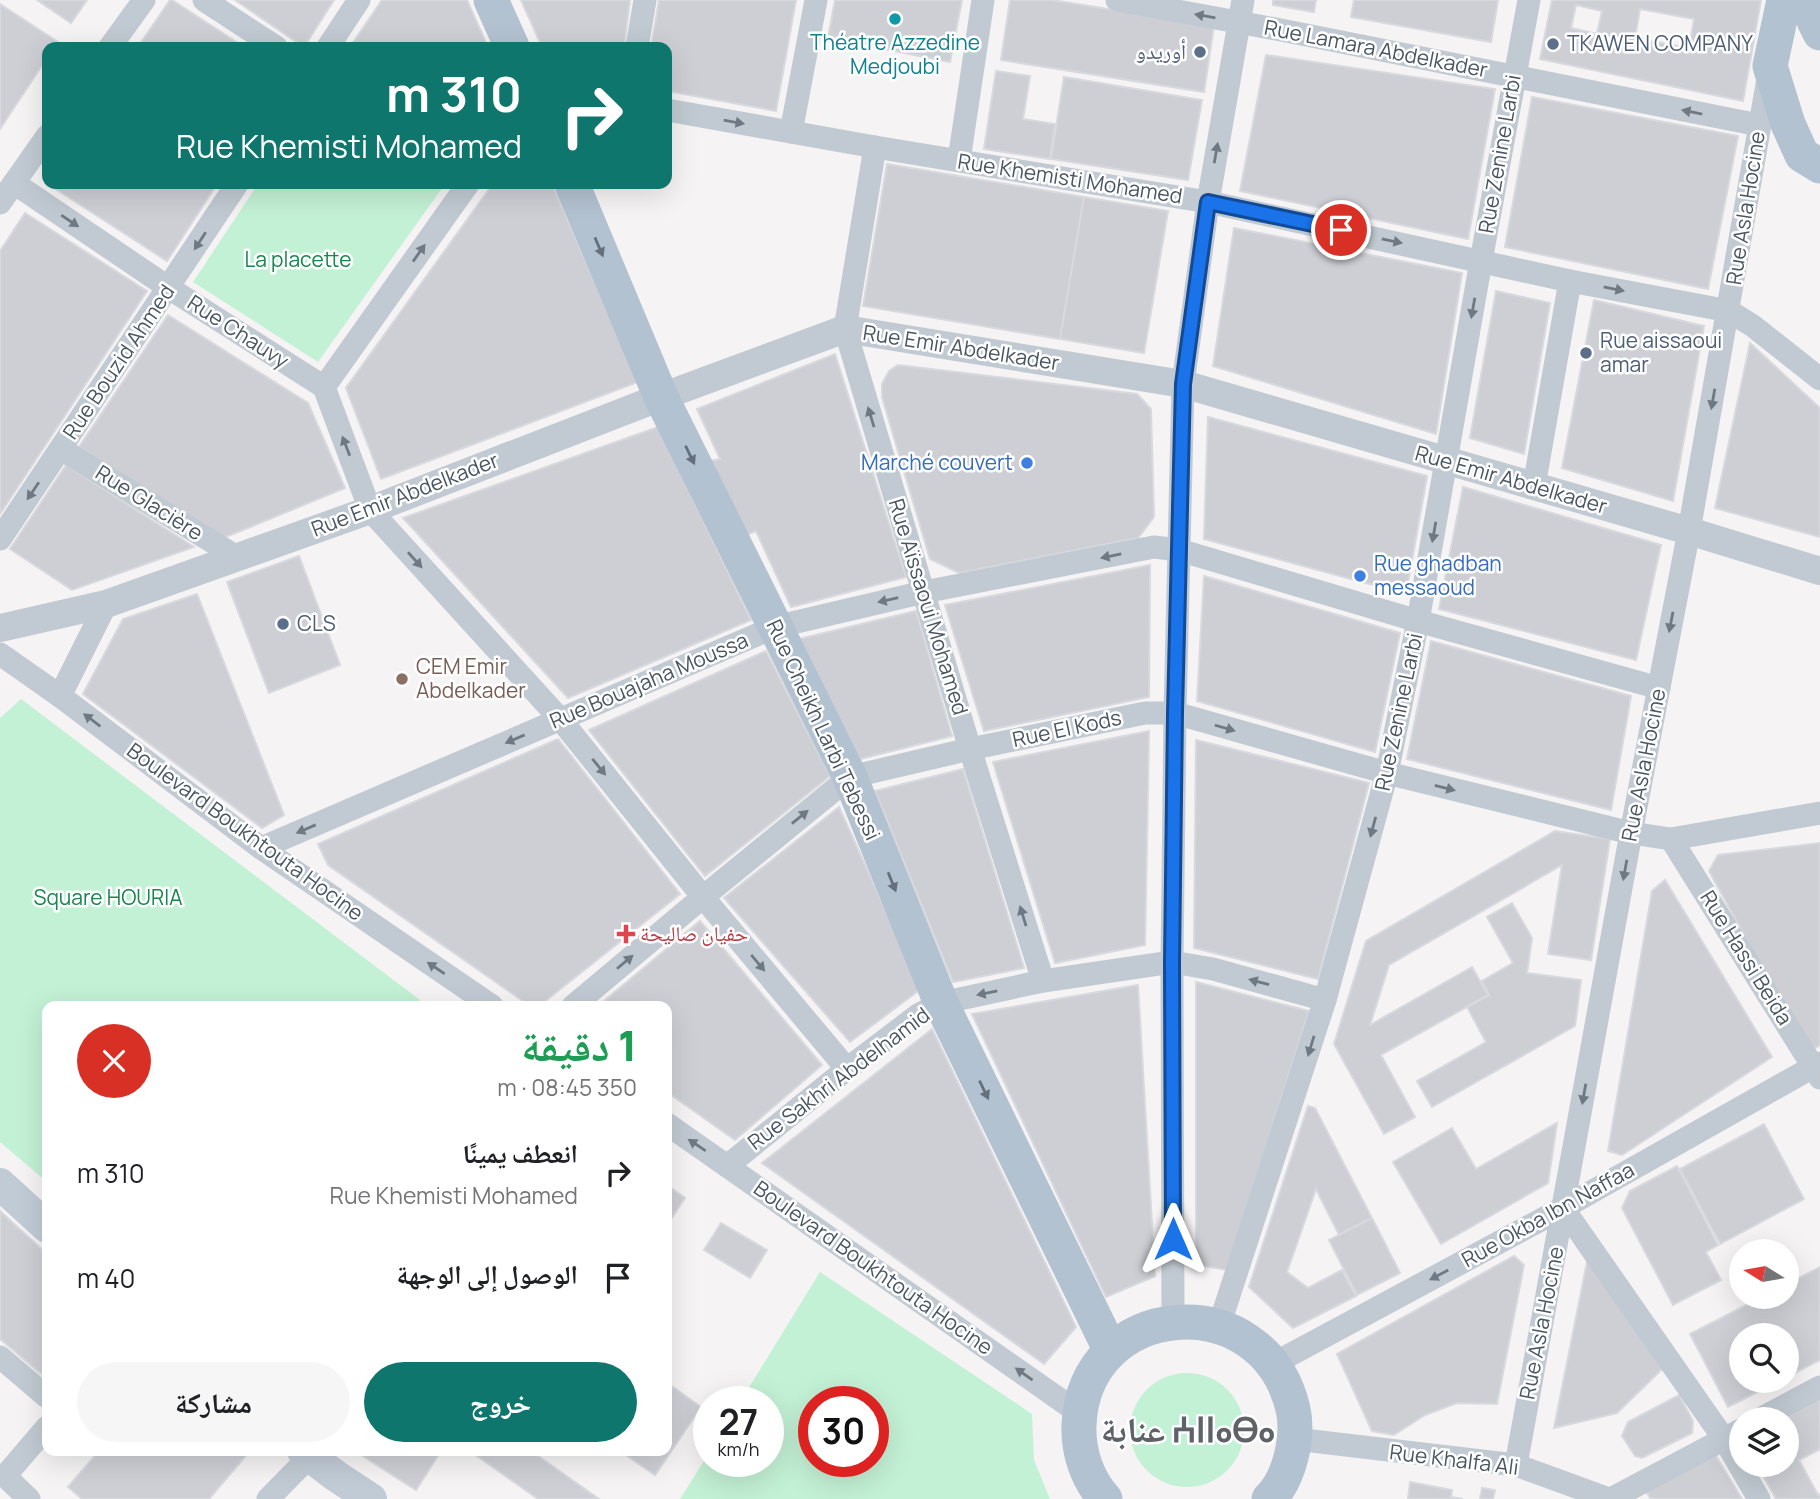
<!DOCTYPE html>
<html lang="ar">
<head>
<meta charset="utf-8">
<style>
	:root { --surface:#fff; --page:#f6f6f6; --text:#202124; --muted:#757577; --accent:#0f766e }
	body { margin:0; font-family:Manrope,"Noto Naskh Arabic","Noto Sans Tifinagh",sans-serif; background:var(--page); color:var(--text); direction:rtl; height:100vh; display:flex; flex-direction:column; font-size:26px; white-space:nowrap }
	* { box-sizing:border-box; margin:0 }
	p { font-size:23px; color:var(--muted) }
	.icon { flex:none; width:38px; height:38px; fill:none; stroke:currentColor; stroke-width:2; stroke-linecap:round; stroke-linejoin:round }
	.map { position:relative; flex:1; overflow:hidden; direction:ltr }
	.details { position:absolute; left:42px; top:1001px; width:630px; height:455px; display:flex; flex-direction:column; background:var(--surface); border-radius:14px; box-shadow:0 7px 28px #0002; direction:rtl }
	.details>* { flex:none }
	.hud { position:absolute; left:42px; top:42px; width:630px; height:147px; border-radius:14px; box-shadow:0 7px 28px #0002; direction:rtl; background:#0f766e; color:#fff; overflow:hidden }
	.needle { width:46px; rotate:281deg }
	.tools { position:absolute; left:1729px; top:1239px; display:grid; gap:14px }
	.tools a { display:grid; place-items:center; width:70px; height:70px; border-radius:50%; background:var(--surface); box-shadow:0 7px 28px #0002; font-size:35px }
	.speed { position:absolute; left:693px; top:1386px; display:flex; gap:14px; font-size:35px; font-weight:700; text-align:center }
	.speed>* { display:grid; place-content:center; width:91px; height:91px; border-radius:50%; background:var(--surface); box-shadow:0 7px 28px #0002; line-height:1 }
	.speed small { font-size:18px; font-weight:400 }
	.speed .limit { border:10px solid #d22; background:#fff; color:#111 }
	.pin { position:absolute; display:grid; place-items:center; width:60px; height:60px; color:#fff; margin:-30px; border:4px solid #fff; border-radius:50%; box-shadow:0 2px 7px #0007 }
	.me { position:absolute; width:77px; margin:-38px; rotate:0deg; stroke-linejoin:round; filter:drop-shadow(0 0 5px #0008) }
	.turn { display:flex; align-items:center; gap:24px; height:147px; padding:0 35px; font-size:32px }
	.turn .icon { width:91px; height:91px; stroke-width:2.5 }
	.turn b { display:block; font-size:49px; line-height:60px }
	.round { display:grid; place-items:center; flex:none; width:74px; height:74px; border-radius:37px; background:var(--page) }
	.headline { display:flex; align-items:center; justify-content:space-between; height:119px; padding:0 35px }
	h1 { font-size:42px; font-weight:800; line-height:52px; color:#1e9e55 }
	.cta { display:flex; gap:14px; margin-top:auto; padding:14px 35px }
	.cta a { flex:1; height:80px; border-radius:42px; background:var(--accent); color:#fff; font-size:28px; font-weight:800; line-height:80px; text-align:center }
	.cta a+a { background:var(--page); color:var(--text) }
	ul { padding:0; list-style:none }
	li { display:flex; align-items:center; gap:21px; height:105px; padding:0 35px }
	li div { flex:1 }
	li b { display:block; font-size:26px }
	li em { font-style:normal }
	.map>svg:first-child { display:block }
</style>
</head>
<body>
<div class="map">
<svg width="1820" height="1499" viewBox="0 0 1820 1499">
	<rect width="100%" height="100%" fill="#f5f3f3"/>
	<g fill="#c3f1d5" fill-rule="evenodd">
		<polygon points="258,184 445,184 318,362 193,282"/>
		<polygon points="21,699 428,1006 47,1006 47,1182 0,1142 0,718"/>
		<path d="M820,1272L1032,1414L1034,1460L1050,1499H680L709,1453V1461H768V1402H740ZM814,1402H873V1461H814Z"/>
		<circle cx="1187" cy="1430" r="57"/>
	</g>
	<g fill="#cdcfd5" stroke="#d7d9de" stroke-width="2" fill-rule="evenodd">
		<polygon points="37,0 87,0 71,23"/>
		<polygon points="170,0 172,0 244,47 138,47"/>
		<polygon points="235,0 334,0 304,47"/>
		<polygon points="382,0 467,0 488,47 350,47"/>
		<polygon points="521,0 630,0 624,47 542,47"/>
		<polygon points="659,0 796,0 776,111 667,91 667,47 651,47"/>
		<polygon points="835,0 962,0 950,62 828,38"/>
		<polygon points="1010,0 1052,0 1214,26 1204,92 1001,60"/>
		<polygon points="1273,0 1316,0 1314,12 1273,5"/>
		<polygon points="1354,0 1498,0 1491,42 1351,17"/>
		<path d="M1552,0H1761L1743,101L1540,59ZM1576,5L1602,11L1597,34L1571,28ZM1640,9L1694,19L1689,48L1635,38Z"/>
		<polygon points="0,4 58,42 54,47 47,47 47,58 0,129"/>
		<polygon points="1266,55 1495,89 1468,239 1240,191"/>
		<polygon points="996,71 1030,76 1023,119 1055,124 1050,159 984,149"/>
		<polygon points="1064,77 1202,100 1188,180 1051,159"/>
		<polygon points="1532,97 1738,136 1708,289 1505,247"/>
		<polygon points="887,164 1084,197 1060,339 863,306"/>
		<polygon points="48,184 217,184 167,261"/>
		<polygon points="495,184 552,184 638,382 381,479 346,388 492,185"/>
		<polygon points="1084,197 1168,211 1144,353 1060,339"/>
		<polygon points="25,213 147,291 0,514 0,251"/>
		<polygon points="1234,228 1462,273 1436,434 1213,366"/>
		<polygon points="1496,291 1550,303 1524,454 1470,438"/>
		<polygon points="1594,300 1704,326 1673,501 1562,468"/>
		<polygon points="168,315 308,403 345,488 221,539 79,447"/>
		<polygon points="1750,343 1820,408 1820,537 1715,508"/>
		<polygon points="835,354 906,577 791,607 756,531 744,536 710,461 720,459 697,409"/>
		<polygon points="898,365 1137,394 1151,409 1154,517 1138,538 959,573 930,559 882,397 882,384 889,371"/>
		<polygon points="1208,417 1427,476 1406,594 1204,539"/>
		<polygon points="658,427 751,620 568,698 403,518"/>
		<polygon points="66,465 194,547 72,590 10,549"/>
		<polygon points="1463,487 1661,545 1636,660 1439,609"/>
		<polygon points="299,556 340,665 269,693 227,582"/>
		<polygon points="1150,565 1149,697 984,731 945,605"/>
		<polygon points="1204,576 1400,633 1375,752 1197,701"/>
		<polygon points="197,594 284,815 262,828 83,694 123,619"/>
		<polygon points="916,611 952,736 860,759 799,639"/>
		<polygon points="1431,641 1631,696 1611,810 1407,759"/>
		<polygon points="766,651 830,776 705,876 589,730"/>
		<polygon points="1149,731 1145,945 1055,963 993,762"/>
		<polygon points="558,739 680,894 539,1006 530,1006 328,865 318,844"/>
		<polygon points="1196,740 1369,783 1318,979 1194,948"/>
		<polygon points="963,769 1024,968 953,982 875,791"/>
		<polygon points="839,807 921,989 850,1042 724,898"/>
		<polygon points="1555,831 1610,839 1591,960 1548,954 1562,865 1389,965 1370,1025 1472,967 1488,995 1381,1055 1415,1117 1384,1134 1334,1044 1366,941"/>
		<polygon points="1820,843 1820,1045 1808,1052 1709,871 1718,855"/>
		<polygon points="1665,880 1772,1057 1622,1155 1608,1151 1652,891"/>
		<polygon points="1512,903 1532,938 1527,973 1581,980 1575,1026 1432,1107 1417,1081 1486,1042 1467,1007 1489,995 1482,981 1513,963 1487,917"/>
		<polygon points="700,921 822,1065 735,1140 667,1092 667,1006 598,1006"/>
		<polygon points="1196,982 1309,1011 1227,1270 1196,1265"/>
		<polygon points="1138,985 1155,1276 1106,1297 972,1014"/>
		<polygon points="932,1029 1076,1327 1044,1364 762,1163"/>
		<polygon points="1308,1106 1315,1108 1372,1218 1339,1235 1316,1189 1287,1272 1308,1288 1342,1270 1356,1296 1293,1328 1249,1287"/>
		<polygon points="1557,1123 1548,1183 1441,1244 1393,1162 1452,1128 1476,1169"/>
		<polygon points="1764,1124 1804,1199 1720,1244 1680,1169"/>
		<polygon points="1677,1166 1718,1245 1706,1252 1721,1280 1673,1305 1622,1208 1630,1191"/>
		<polygon points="667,1185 685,1198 669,1222 667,1221"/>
		<polygon points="0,1211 47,1254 47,1379 0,1339"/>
		<polygon points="1372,1218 1400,1273 1357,1295 1329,1240"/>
		<polygon points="721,1223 767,1250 750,1278 704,1250"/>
		<polygon points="1514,1256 1524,1265 1497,1404 1457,1403 1425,1415 1394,1435 1372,1431 1337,1354"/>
		<polygon points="1588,1257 1663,1368 1617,1413 1554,1428"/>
		<polygon points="1820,1267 1820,1360 1787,1377 1787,1335 1741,1335 1741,1381 1779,1381 1728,1407 1690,1334 1762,1297 1787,1297 1787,1284"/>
		<polygon points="673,1387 701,1407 655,1475 626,1455 629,1451 667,1451 667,1396"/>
		<polygon points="1679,1395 1693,1421 1692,1433 1642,1458 1635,1456 1622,1436 1628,1422"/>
		<polygon points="1820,1399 1820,1449 1799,1460 1818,1495 1820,1494 1820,1499 1776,1499 1757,1465 1787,1465 1787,1419 1784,1419"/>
		<polygon points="99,1451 248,1451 249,1452 209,1499 82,1499 68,1487"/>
		<polygon points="355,1451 433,1451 439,1454 416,1490"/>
		<polygon points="470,1451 531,1451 599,1499 538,1499"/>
		<polygon points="1715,1454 1742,1499 1656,1499 1650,1498 1646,1491"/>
		<polygon points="1410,1482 1452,1490 1451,1497 1463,1499 1408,1499"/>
		<polygon points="1482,1488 1495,1490 1493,1499 1480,1499"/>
	</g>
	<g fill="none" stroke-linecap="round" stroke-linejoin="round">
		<g stroke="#c1cad2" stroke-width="23">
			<polyline points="204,0 276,47"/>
			<polyline points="1117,0 1281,30 1759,125"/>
			<polyline points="110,47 144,0"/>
			<polyline points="328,47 359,0"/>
			<polyline points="637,47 645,0"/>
			<polyline points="667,110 875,147 1208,202 1570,281 1729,311 1753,326 1820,379"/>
			<polyline points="791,132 816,0"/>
			<polyline points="875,147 845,329 970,749 1043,981"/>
			<polyline points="959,160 983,0"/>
			<polyline points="14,183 169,288 324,387"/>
			<polyline points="468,184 324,387 370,510 561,720 703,897 847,1069"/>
			<polyline points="0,203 47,136"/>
			<polyline points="61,449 237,557"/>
			<polyline points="1534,486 1570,281"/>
			<polyline points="0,539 237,184"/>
			<polyline points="0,654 60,696 261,848 492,1006"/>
			<polyline points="60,696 106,604"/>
			<polyline points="1671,839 1820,1078"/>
			<polyline points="261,848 775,627 924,592 1154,547 1179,550 1418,621 1659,688"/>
			<polyline points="573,1006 703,897 850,777 970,749 1145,713 1175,713 1387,773 1631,833 1671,839 1820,813"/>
			<polyline points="667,1124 1079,1413"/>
			<polyline points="727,1166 847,1069 918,1015 941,1003 1043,981 1172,962 1213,969 1325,1000"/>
			<polyline points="1563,1208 1724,1439 1759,1499"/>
			<polyline points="1173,1322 1172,962 1175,713 1183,384 1208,202 1243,0"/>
			<polyline points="1219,1326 1325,1000 1387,773 1418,621 1481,261 1529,0"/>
			<polyline points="0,1357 47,1397"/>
			<polyline points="1273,1364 1563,1208 1820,1063"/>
			<polyline points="1760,1419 1820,1387"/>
			<polyline points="1295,1439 1516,1465 1609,1499"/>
			<polyline points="1516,1465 1631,833 1689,531 1769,73"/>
			<polyline points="29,1499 5,1476 47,1427"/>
			<polyline points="268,1499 315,1451"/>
			<polyline points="1611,1499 1741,1430"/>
		</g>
		<polyline stroke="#c1cad2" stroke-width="28" points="0,628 106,604 370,510 661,397 845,329 1183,384 1689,531 1820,571"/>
		<g stroke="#c1cbd6" stroke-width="32">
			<polyline points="0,1184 47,1227"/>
			<polyline points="303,1451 336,1476 371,1499"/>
		</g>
		<g stroke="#b3c2d1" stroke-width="35">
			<polyline points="491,0 512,47"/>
			<polyline points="1784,0 1770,66 1788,124 1802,155 1820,166"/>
			<polyline points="1808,0 1814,21 1820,33"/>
			<polyline points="572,184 661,397 850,777 941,1003 1111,1351"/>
			<path d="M1105,1499C1087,1479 1078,1452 1079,1425C1084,1299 1263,1283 1293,1409C1299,1436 1290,1479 1269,1499"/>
		</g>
	</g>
	<defs><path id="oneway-solid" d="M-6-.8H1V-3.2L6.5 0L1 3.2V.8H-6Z" transform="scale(1.75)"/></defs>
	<g fill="#6e7983">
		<use href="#oneway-solid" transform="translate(1205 16) rotate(-170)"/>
		<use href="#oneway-solid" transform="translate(1692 112) rotate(-169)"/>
		<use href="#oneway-solid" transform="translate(734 122) rotate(10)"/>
		<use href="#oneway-solid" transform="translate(1216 153) rotate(-80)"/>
		<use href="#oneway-solid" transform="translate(70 221) rotate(34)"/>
		<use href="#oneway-solid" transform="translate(200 241) rotate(123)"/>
		<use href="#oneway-solid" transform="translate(1392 241) rotate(12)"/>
		<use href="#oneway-solid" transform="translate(419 253) rotate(-55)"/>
		<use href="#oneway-solid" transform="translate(1614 289) rotate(11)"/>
		<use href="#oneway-solid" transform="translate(1473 308) rotate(100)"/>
		<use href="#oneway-solid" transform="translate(1713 399) rotate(100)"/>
		<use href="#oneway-solid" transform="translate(871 417) rotate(-107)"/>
		<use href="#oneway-solid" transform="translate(346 446) rotate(-111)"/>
		<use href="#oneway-solid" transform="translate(33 491) rotate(124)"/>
		<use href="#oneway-solid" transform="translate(1434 532) rotate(100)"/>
		<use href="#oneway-solid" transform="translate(1111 556) rotate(169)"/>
		<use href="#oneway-solid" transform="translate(415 560) rotate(48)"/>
		<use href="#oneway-solid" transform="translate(888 600) rotate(167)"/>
		<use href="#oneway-solid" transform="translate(1671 622) rotate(101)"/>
		<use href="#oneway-solid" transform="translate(92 720) rotate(-143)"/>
		<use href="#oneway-solid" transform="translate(1225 728) rotate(16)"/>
		<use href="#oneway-solid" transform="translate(515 739) rotate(157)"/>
		<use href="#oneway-solid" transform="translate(599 767) rotate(51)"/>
		<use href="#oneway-solid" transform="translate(1445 788) rotate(14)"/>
		<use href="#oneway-solid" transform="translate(800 817) rotate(-39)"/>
		<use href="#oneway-solid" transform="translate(1373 827) rotate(105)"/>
		<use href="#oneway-solid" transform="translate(306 829) rotate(157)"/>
		<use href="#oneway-solid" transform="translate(1625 870) rotate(100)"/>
		<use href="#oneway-solid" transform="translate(1023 916) rotate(-107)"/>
		<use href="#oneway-solid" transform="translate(625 962) rotate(-40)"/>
		<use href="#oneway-solid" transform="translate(758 963) rotate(50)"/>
		<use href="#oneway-solid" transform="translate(436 968) rotate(-146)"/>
		<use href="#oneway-solid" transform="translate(1259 982) rotate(-165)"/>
		<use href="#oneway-solid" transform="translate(987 993) rotate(168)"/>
		<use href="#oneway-solid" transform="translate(1311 1046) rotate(107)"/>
		<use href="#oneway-solid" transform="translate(1584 1094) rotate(100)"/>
		<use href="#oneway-solid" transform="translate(697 1145) rotate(-146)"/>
		<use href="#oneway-solid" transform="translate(1439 1275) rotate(152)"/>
		<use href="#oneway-solid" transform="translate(1024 1374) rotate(-145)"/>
	</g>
	<g fill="#64717d">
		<use href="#oneway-solid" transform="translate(599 247) rotate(67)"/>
		<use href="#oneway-solid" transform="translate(690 455) rotate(64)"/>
		<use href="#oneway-solid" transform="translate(892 882) rotate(68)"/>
		<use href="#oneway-solid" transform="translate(984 1090) rotate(64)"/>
	</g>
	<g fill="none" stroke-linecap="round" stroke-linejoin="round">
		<defs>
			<polyline id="route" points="1173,1239 1172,962 1175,713 1183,384 1208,202 1341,230"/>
		</defs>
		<use href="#route" stroke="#114b97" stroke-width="18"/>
		<use href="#route" stroke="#1a73e8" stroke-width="12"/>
	</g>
	<circle fill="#0f9aa8" stroke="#fff" stroke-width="2.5" cx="895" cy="19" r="7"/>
	<g fill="#5c6f8a" stroke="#fff" stroke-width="2.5">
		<circle cx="1553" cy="44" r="7"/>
		<circle cx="1200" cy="52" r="7"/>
		<circle cx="1586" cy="353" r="7"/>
		<circle cx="283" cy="624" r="7"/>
	</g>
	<g fill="#3f7fe0" stroke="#fff" stroke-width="2.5">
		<circle cx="1027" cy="463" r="7"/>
		<circle cx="1360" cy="576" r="7"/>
	</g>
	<circle fill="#8d6e63" stroke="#fff" stroke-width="2.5" cx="402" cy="679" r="7"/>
	<path fill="#e0444e" stroke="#fff" stroke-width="2.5" d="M622.5 923.5h7v7h7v7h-7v7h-7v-7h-7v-7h7z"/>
	<g text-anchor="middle" stroke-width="5" stroke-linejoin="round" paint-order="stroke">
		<g font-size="21" fill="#0d838f" stroke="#fff">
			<text x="895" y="50">Théatre Azzedine<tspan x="895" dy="24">Medjoubi</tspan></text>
		</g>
		<g font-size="21" fill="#4e5e75" stroke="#fff" text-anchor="start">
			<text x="1567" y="51">TKAWEN COMPANY</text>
			<text x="1186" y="59" text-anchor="end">أوريدو</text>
			<text x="1600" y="348">Rue aissaoui<tspan x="1600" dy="24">amar</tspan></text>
			<text x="297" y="631">CLS</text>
		</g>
		<g font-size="21" fill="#4a5661" stroke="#fff">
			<text transform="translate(1376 49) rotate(11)" y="7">Rue Lamara Abdelkader</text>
			<text transform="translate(1500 154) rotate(-80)" y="7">Rue Zenine Larbi</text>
			<text transform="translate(1070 179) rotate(9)" y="7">Rue Khemisti Mohamed</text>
			<text transform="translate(1746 208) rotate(-81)" y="7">Rue Asla Hocine</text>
			<text transform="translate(238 332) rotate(33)" y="7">Rue Chauvy</text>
			<text transform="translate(961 348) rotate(9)" y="7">Rue Emir Abdelkader</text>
			<text transform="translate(119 362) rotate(-56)" y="7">Rue Bouzid Ahmed</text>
			<text transform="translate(1511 480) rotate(16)" y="7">Rue Emir Abdelkader</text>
			<text transform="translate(405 495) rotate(-21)" y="7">Rue Emir Abdelkader</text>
			<text transform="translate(149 503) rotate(32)" y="7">Rue Glacière</text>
			<text transform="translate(928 607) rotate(73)" y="7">Rue Aïssaoui Mohamed</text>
			<text transform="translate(649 681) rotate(-23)" y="7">Rue Bouajaha Moussa</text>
			<text transform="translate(1399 712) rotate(-78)" y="7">Rue Zenine Larbi</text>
			<text transform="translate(1067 729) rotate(-12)" y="7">Rue El Kods</text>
			<text transform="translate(823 730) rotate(65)" y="7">Rue Cheikh Larbi Tebessi</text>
			<text transform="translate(1644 765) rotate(-79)" y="7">Rue Asla Hocine</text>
			<text transform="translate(245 832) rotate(36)" y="7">Boulevard Boukhtouta Hocine</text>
			<text transform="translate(1746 958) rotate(58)" y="7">Rue Hassi Beida</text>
			<text transform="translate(839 1079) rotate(-37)" y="7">Rue Sakhri Abdelhamid</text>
			<text transform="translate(1548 1215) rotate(-29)" y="7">Rue Okba Ibn Naffaa</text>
			<text transform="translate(873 1268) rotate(35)" y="7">Boulevard Boukhtouta Hocine</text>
			<text transform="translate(1542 1323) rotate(-79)" y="7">Rue Asla Hocine</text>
			<text transform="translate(1454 1460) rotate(7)" y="7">Rue Khalfa Ali</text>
		</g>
		<g font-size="21" fill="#17864f" stroke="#fff">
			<text x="298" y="267">La placette</text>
			<text x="108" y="905">Square HOURIA</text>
		</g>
		<g font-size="21" fill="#366cbe" stroke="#fff" text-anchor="end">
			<text x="1013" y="470">Marché couvert</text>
			<text x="1374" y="571" text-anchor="start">Rue ghadban<tspan x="1374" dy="24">messaoud</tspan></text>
		</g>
		<g font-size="21" fill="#785e54" stroke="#fff" text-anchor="start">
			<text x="416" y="674">CEM Emir<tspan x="416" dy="24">Abdelkader</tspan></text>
		</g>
		<g font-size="21" fill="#be3a42" stroke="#fff" text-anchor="start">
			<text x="640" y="941">حفيان صاليحة</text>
		</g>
		<g font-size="35" font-weight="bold" fill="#5f6368" stroke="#fff">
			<text x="1188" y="1442">عنابة ⵄⵏⵏⴰⴱⴰ</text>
		</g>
	</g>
</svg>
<div class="tools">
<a><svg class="needle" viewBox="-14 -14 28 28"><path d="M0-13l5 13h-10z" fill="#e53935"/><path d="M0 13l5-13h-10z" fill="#757577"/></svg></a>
<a><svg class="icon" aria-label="search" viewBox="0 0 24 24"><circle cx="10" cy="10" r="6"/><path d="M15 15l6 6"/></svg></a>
<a><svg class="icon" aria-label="layers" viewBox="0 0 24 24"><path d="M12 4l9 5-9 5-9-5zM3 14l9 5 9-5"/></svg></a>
</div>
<div class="speed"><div>27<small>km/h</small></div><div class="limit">30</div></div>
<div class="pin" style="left:1341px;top:230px;background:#d93025"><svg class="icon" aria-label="arrive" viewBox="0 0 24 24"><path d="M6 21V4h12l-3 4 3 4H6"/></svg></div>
<svg class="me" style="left:1173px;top:1239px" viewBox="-20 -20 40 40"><path d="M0-17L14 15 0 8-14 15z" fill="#1a73e8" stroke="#fff" stroke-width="4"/></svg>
<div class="hud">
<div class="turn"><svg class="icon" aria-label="right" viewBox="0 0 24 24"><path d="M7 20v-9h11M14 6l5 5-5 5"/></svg><div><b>310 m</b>Rue Khemisti Mohamed</div></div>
</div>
<section class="details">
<div class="headline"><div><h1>1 دقيقة</h1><p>350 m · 08:45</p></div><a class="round" style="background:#d93025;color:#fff"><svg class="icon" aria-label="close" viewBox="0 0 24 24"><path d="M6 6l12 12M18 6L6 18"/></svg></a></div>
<ul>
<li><svg class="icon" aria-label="right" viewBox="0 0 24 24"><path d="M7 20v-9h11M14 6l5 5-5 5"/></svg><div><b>انعطف يمينًا</b><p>Rue Khemisti Mohamed</p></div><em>310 m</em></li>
<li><svg class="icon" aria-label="arrive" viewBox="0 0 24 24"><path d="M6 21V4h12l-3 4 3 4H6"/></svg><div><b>الوصول إلى الوجهة</b></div><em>40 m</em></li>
</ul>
<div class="cta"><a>خروج</a><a>مشاركة</a></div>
</section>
</div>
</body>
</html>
